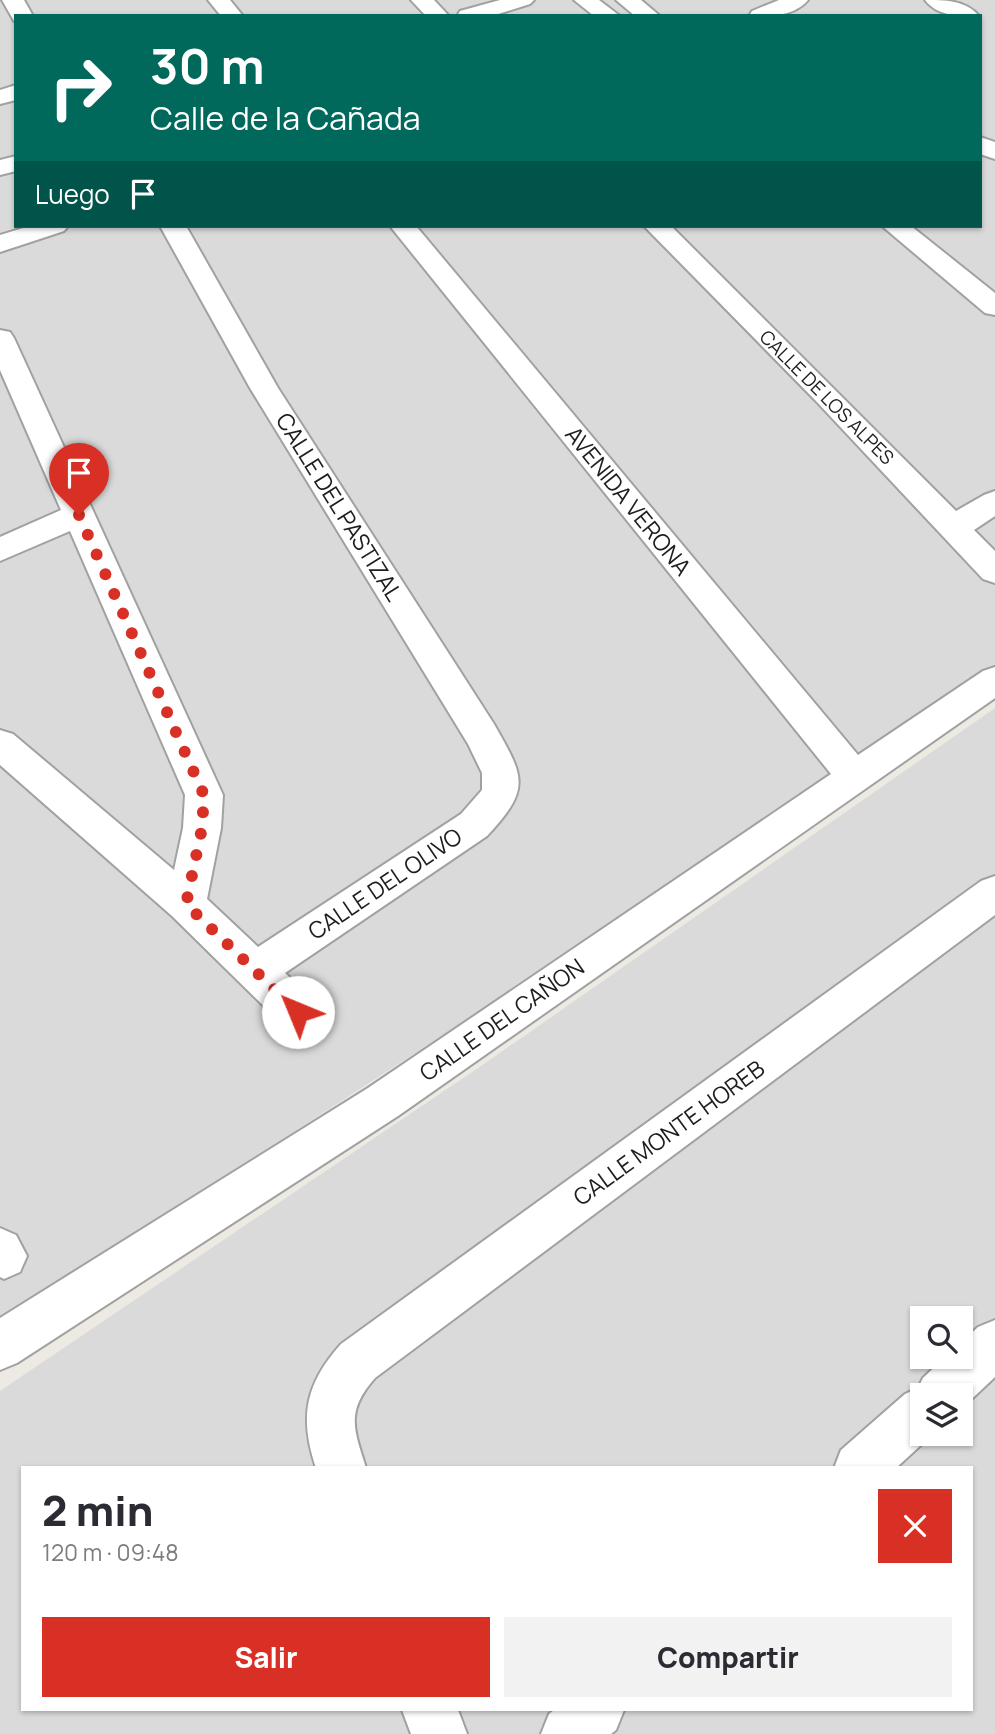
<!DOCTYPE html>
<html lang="es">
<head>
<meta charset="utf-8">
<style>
	:root { --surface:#fff; --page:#f2f2f3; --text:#2b2b33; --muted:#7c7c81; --accent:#d93025 }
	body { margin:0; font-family:Manrope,sans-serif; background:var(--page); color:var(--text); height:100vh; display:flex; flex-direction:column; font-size:26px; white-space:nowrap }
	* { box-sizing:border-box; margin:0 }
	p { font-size:23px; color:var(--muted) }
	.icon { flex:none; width:38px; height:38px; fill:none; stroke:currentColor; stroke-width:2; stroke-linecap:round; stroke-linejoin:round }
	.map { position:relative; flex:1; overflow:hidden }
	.details { position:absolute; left:21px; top:1466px; width:952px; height:245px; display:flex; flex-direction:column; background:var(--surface); border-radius:0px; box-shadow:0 2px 5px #0004 }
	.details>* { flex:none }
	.banner { position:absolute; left:14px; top:14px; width:968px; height:214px; border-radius:0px; box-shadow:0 2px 5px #0004; background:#00695c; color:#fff; overflow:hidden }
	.controls { position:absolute; left:910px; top:1306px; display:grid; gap:14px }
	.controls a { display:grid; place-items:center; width:63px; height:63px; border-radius:0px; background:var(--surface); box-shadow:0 2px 5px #0004; font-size:35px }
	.pin { position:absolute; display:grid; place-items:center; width:60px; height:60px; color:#fff; margin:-72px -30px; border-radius:50% 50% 50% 0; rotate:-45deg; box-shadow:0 0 7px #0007 }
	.pin .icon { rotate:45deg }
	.me { position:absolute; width:77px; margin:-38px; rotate:315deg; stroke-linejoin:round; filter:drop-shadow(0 0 5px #0008) }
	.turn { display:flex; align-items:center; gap:24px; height:147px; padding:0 21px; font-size:32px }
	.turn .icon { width:91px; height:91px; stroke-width:2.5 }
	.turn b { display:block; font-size:49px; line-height:60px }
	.then { display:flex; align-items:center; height:66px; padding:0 21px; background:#0003; gap:14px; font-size:26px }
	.round { display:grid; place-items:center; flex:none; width:74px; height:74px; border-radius:0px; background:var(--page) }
	.head { display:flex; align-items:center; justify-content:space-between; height:119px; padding:0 21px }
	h1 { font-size:42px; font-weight:800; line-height:52px }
	.primary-button { display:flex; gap:14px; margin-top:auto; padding:14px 21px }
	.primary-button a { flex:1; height:80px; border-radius:0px; background:var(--accent); color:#fff; font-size:28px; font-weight:800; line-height:80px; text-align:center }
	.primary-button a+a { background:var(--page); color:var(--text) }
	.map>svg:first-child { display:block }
</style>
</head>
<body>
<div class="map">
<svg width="995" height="1734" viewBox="0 0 995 1734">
	<rect width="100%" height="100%" fill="#edeae3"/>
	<g fill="#dbdada" fill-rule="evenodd">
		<path d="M0,0H995V676L0,1323ZM16,16H980V226H16Z"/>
		<path d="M995,708V1734H0V1391L481,1066ZM922,1318H961V1356H922ZM922,1395H961V1433H922ZM23,1468H971V1710H23Z"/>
	</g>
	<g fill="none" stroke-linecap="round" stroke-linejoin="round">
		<defs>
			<g id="minor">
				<polygon points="2,0 24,0 33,16 16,16 14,21"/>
				<polygon points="208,0 230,0 243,16 221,16"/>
				<polygon points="411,0 434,0 449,16 426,16"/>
				<polygon points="500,0 534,0 530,4 492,16 457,16 460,11"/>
				<polygon points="574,0 599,0 620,16 594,16"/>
				<polygon points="616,0 641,0 660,16 635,16"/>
				<path d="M779,0H808C794,17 769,16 749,16L752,11Z"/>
				<path d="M925,0C944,0 966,0 979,16C960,16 938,17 925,0Z"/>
				<polygon points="16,85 16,100 0,104 0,90"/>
				<polygon points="980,137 995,142 995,159 980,154"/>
				<polygon points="16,156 16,171 0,175 0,160"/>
				<polygon points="30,226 68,226 64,231 0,252 0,235"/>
				<path d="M160,226H186L278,388L494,724C524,777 532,788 487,836L285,973L313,999L319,1012L313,1025L298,1031L283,1025L172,916L0,765V730L13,734L174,870L183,828L185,795L70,531L0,561V537L61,510L0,370V330L10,332L14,338L223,795L221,828L207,899L258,947L461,814L482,790V773L468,744L250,388Z"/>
				<polygon points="390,226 416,226 858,755 983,671 995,667 995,698 398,1116 17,1363 0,1370 0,1318 368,1088 831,774"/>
				<polygon points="644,226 671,226 956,511 984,495 995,491 995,516 974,530 995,551 995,583 983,579 815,400"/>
				<polygon points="882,226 911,226 995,293 995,315 985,313"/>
				<path d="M995,876V915L375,1378C345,1412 354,1429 366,1468H316C299,1418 305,1384 341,1344L981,881Z"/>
				<polygon points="0,1228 16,1235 27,1256 20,1272 4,1279 0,1277"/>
				<polygon points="995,1320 995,1377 961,1409 961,1395 922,1395 922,1433 934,1433 896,1468 834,1468 841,1450 905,1394 918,1388 923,1378 946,1356 961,1356 961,1343 978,1327"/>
				<polygon points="402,1710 458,1710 467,1734 411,1734"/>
				<polygon points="554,1710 624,1710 616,1730 611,1734 541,1734 549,1714"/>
			</g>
		</defs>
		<use href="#minor" stroke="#a1a1a1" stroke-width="4"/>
		<use href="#minor" fill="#fff" fill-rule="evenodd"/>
	</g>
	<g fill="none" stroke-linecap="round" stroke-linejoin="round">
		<polyline stroke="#d93025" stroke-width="12" stroke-dasharray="0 21.6" points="79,515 204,795 202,828 186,904 298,1012"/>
	</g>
	<g text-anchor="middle" stroke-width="5" stroke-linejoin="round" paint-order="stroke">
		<g font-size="19" fill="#1d1d1d" stroke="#fff">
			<text transform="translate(827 397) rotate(45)" y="7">CALLE DE LOS ALPES</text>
		</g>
		<g font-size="23" fill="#1d1d1d" stroke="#fff">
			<text transform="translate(628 501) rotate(51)" y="8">AVENIDA VERONA</text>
			<text transform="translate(339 507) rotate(58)" y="8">CALLE DEL PASTIZAL</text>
			<text transform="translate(385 884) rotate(-34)" y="8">CALLE DEL OLIVO</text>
			<text transform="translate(502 1020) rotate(-35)" y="8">CALLE DEL CAÑON</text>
			<text transform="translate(669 1133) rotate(-36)" y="8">CALLE MONTE HOREB</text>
		</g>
	</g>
</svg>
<div class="controls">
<a><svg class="icon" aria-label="search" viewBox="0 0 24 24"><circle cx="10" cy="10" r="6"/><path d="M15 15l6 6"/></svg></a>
<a><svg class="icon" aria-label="layers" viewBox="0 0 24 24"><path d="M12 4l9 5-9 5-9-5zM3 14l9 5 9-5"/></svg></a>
</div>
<div class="pin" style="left:79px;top:515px;background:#d93025"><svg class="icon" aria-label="arrive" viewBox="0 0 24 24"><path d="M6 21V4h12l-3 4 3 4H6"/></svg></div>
<svg class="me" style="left:298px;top:1012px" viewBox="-20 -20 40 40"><circle r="19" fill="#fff"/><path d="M0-13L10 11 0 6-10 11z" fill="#d93025"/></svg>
<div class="banner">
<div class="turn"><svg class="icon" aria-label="right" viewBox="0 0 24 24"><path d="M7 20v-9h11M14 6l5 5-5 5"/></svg><div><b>30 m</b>Calle de la Cañada</div></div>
<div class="then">Luego<svg class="icon" aria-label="arrive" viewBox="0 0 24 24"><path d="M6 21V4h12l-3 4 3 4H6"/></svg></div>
</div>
<section class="details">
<div class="head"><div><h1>2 min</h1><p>120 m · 09:48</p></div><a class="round" style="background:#d93025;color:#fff"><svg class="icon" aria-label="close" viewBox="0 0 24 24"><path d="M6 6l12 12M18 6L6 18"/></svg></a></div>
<div class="primary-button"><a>Salir</a><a>Compartir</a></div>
</section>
</div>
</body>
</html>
